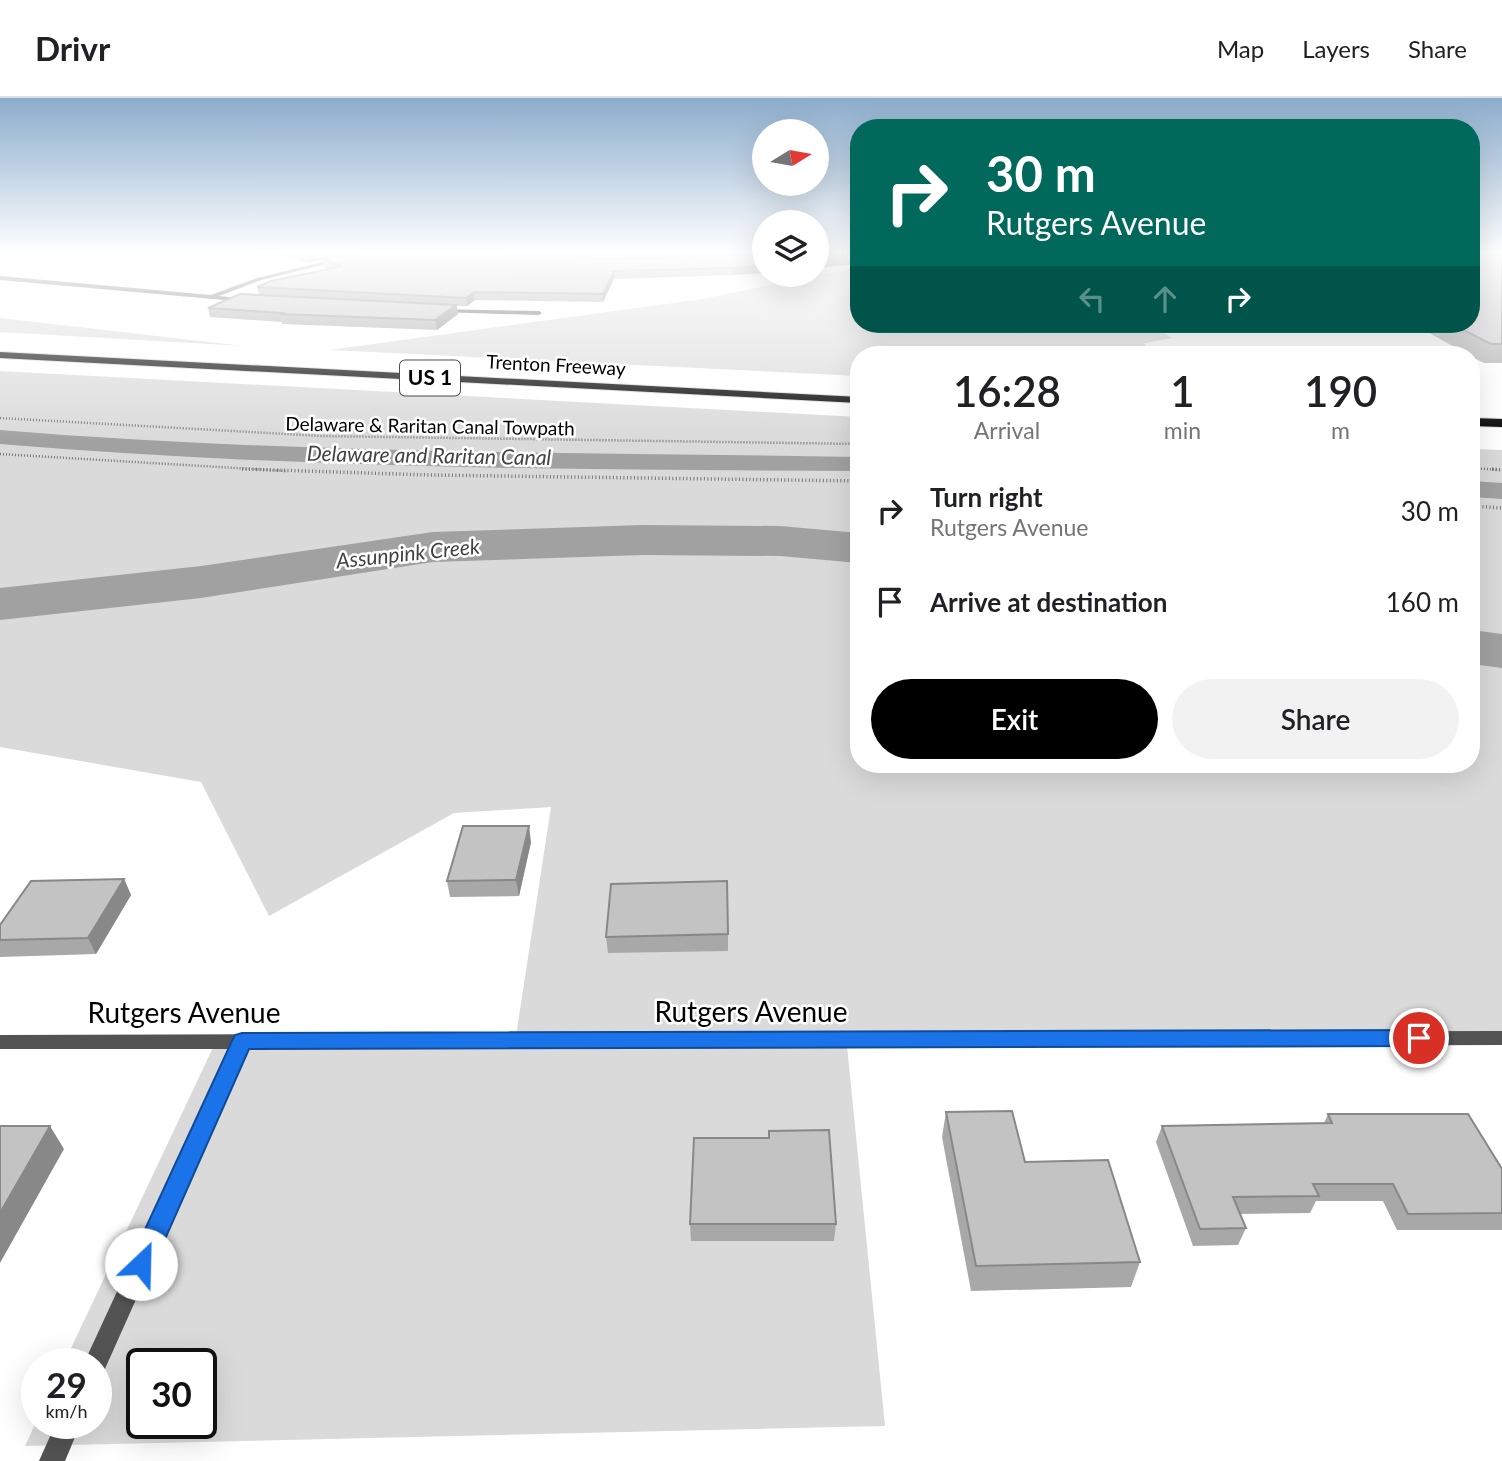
<!DOCTYPE html>
<html lang="en">
<head>
<meta charset="utf-8">
<style>
	:root { --surface:#fff; --page:#f2f2f2; --text:#202124; --muted:#757577; --line:#e0e0e0; --accent:#000 }
	body { margin:0; font-family:Lato,sans-serif; background:var(--page); color:var(--text); height:100vh; display:flex; flex-direction:column; font-size:26px; white-space:nowrap }
	* { box-sizing:border-box; margin:0 }
	p { font-size:23px; color:var(--muted) }
	.icon { flex:none; width:38px; height:38px; fill:none; stroke:currentColor; stroke-width:2; stroke-linecap:round; stroke-linejoin:round }
	.map { position:relative; flex:1; overflow:hidden }
	.drawer { position:absolute; left:850px; top:248px; width:630px; height:427px; display:flex; flex-direction:column; background:var(--surface); border-radius:28px; box-shadow:0 7px 28px #0002 }
	.drawer>* { flex:none }
	.banner { position:absolute; left:850px; top:21px; width:630px; height:214px; border-radius:28px; box-shadow:0 7px 28px #0002; background:#00695c; color:#fff; overflow:hidden }
	.needle { width:46px; rotate:79deg }
	.fabs { position:absolute; left:752px; top:21px; display:grid; gap:14px }
	.fabs a { display:grid; place-items:center; width:77px; height:77px; border-radius:50%; background:var(--surface); box-shadow:0 7px 28px #0002; font-size:35px }
	.speed { position:absolute; left:21px; top:1250px; display:flex; gap:14px; font-size:35px; font-weight:700; text-align:center }
	.speed>* { display:grid; place-content:center; width:91px; height:91px; border-radius:50%; background:var(--surface); box-shadow:0 7px 28px #0002; line-height:1 }
	.speed small { font-size:18px; font-weight:400 }
	.speed .limit { border:4px solid #111; border-radius:10px; background:#fff; color:#111 }
	.pin { position:absolute; display:grid; place-items:center; width:60px; height:60px; color:#fff; margin:-30px; border:4px solid #fff; border-radius:50%; box-shadow:0 2px 7px #0007 }
	.me { position:absolute; width:77px; margin:-38px; rotate:24deg; stroke-linejoin:round; filter:drop-shadow(0 0 5px #0008) }
	.turn { display:flex; align-items:center; gap:24px; height:147px; padding:0 21px; font-size:32px }
	.turn .icon { width:91px; height:91px; stroke-width:2.5 }
	.turn b { display:block; font-size:49px; line-height:60px }
	.lanes { display:flex; align-items:center; height:66px; padding:0 21px; background:#0003; justify-content:center; gap:35px; direction:ltr }
	.lanes .off { opacity:.35 }
	.eta { display:flex; justify-content:space-evenly; align-items:center; height:119px; text-align:center }
	.eta b { font-size:42px; font-weight:600; line-height:49px }
	.primary-button { display:flex; gap:14px; margin-top:auto; padding:14px 21px }
	.primary-button a { flex:1; height:80px; border-radius:42px; background:var(--accent); color:#fff; font-size:28px; font-weight:600; line-height:80px; text-align:center }
	.primary-button a+a { background:var(--page); color:var(--text) }
	ul { padding:0; list-style:none }
	li { display:flex; align-items:center; gap:21px; height:91px; padding:0 21px }
	li div { flex:1 }
	li b { display:block; font-size:26px }
	li em { font-style:normal }
	header { display:flex; align-items:center; gap:42px; box-sizing:border-box; height:98px; padding:0 35px; background:var(--surface); border-bottom:2px solid var(--line) }
	header strong { font-size:33px }
	nav { display:flex; gap:38px; margin-inline-start:auto; font-size:24px }
	.map>svg:first-child { display:block }
</style>
</head>
<body>
<header>
<strong>Drivr</strong>
<nav><a>Map</a><a>Layers</a><a>Share</a></nav>
</header>
<div class="map">
<svg width="1502" height="1363" viewBox="0 0 1502 1363">
	<rect width="100%" height="100%" fill="#fff"/>
	<g fill="#dadada" fill-rule="evenodd">
		<polygon points="859,169 859,226 1146,226 1173,240 1144,245 1153,257 859,257 859,278 330,252 702,201"/>
		<polygon points="0,220 244,248 0,234"/>
		<path d="M0,273L859,319V667H1472V351L1502,352V936L846,938L885,1328L25,1348L37,1322V1325H96V1265H64L218,939L516,938L551,709L454,715L269,818L201,684L0,649ZM142,1265H201V1325H142Z"/>
	</g>
	<g fill="none" stroke-linecap="round" stroke-linejoin="round">
		<g fill="#a1a1a1" fill-rule="evenodd">
			<path d="M0,332C286,356 572,354 859,359V373C573,372 286,370 0,346Z"/>
			<polygon points="1472,383 1502,385 1502,401 1472,399"/>
		</g>
		<g fill="#a1a1a1" fill-rule="evenodd">
			<polygon points="643,427 780,428 859,435 859,465 780,458 643,457 433,464 201,500 0,522 0,490 201,468 433,434"/>
			<polygon points="1472,532 1502,536 1502,570 1472,566"/>
		</g>
		<defs>
			<g id="highway">
				<polygon points="0,254 859,299 859,305 0,260"/>
				<polygon points="1472,320 1502,321 1502,329 1472,328"/>
			</g>
		</defs>
		<use href="#highway" stroke="#dbdbdb" stroke-width="2"/>
		<g stroke="#757575" stroke-width="2.5" stroke-dasharray="1 2" stroke-linecap="butt">
			<polyline points="0,320 322,338 859,346"/>
			<polyline points="0,356 286,373"/>
			<polyline points="1472,370 1502,372"/>
		</g>
		<g stroke="#757575" stroke-width="3.5" stroke-dasharray="1 2.5" stroke-linecap="butt">
			<polyline points="242,371 429,377 859,383"/>
			<polyline points="1492,371 1502,372"/>
			<polyline points="1472,408 1502,410"/>
		</g>
		<g fill="#535353" fill-rule="evenodd">
			<polygon points="342,159 344,162 261,182 219,198 249,201 247,204 0,182 0,178 211,197 257,180"/>
			<polygon points="437,211 539,213 542,215 539,217 439,214"/>
			<polygon points="1502,933 1502,947 248,951 104,1273 96,1277 96,1265 84,1265 229,951 0,951 0,937"/>
			<polygon points="56,1325 81,1325 65,1363 39,1363"/>
		</g>
		<use href="#highway" fill="#000" fill-rule="evenodd"/>
	</g>
	<g fill="#a8a8a8" fill-rule="evenodd">
		<path d="M279,153H765L633,161H655L765,155L733,177L614,181L603,204L475,202L467,208H457L458,216L437,232L282,226V224L210,219L208,210L259,197L257,189L329,171L324,169L323,162L308,165L280,157ZM584,159L625,161H600Z"/>
		<polygon points="1502,153 1502,265 1484,265 1472,259 1472,257 1469,257 1413,226 1472,226"/>
		<polygon points="531,744 519,798 450,799 447,783"/>
		<polygon points="124,781 131,797 96,856 0,859 0,827"/>
		<polygon points="728,836 728,853 608,855 606,839"/>
		<polygon points="946,1014 1025,1064 1140,1164 1131,1189 971,1193 942,1039"/>
		<polygon points="1328,1016 1502,1071 1502,1132 1397,1132 1383,1103 1316,1103 1310,1115 1239,1116 1246,1130 1238,1147 1193,1148 1156,1044 1162,1028 1324,1025"/>
		<polygon points="769,1040 836,1126 834,1143 691,1143 690,1126"/>
	</g>
	<g fill="#888">
		<polygon points="329,153 367,153 308,165 307,157"/>
		<polygon points="652,153 765,153 630,161 630,154"/>
		<polygon points="859,158 859,166 817,170 817,163"/>
		<polygon points="765,167 765,175 733,177 733,170"/>
		<polygon points="614,173 614,181 603,204 603,196"/>
		<polygon points="474,194 475,202 467,208 466,200"/>
		<polygon points="456,207 458,216 437,232 435,222"/>
		<polygon points="529,728 531,744 519,798 516,782"/>
		<polygon points="124,781 131,797 96,856 88,840"/>
		<polygon points="50,1028 64,1051 0,1165 0,1115"/>
	</g>
	<g fill="#c3c3c3" stroke="#888" stroke-width="2">
		<polygon points="290,153 329,153 307,157"/>
		<polygon points="365,153 521,153 600,161 655,161 765,155 765,167 733,170 614,173 603,196 474,194 466,200 257,189 271,183 343,168 323,162"/>
		<polygon points="599,153 652,153 630,154"/>
		<polygon points="817,153 859,153 859,158 817,163"/>
		<polygon points="1502,153 1502,246 1491,246 1452,226 1472,226 1472,154"/>
		<polygon points="240,196 456,207 435,222 280,216 282,215 208,210"/>
		<polygon points="463,728 529,728 516,782 447,783"/>
		<polygon points="124,781 88,840 0,842 0,827 31,783"/>
		<polygon points="727,783 728,836 606,839 611,786"/>
		<polygon points="1012,1013 1025,1064 1108,1062 1140,1164 976,1168 946,1014"/>
		<polygon points="1328,1016 1468,1016 1502,1071 1502,1115 1408,1116 1393,1086 1313,1086 1319,1098 1233,1099 1246,1130 1200,1131 1162,1028 1332,1025"/>
		<polygon points="0,1028 50,1028 0,1115"/>
		<polygon points="829,1032 836,1126 690,1126 694,1040 769,1040 769,1033"/>
	</g>
	<linearGradient id="sky" x2="0" y2="1"><stop stop-color="#8baccc"/><stop offset="0.45" stop-color="#fff"/><stop offset="1" stop-color="#fff" stop-opacity="0"/></linearGradient>
	<rect width="1502" height="343" fill="url(#sky)"/>
	<polygon fill="#1a73e8" stroke="#114b97" stroke-width="2" points="1419,932 1427,935 1430,940 1427,946 1419,948 249,951 150,1175 141,1178 132,1175 129,1166 232,943 235,937 242,935"/>
	<g text-anchor="middle" stroke-width="5" stroke-linejoin="round" paint-order="stroke">
		<g font-size="19" fill="#000" stroke="#fff">
			<text transform="translate(556 267) rotate(3)" y="7">Trenton Freeway</text>
			<text transform="translate(430 328) rotate(1)" y="7">Delaware &amp; Raritan Canal Towpath</text>
		</g>
		<rect fill="#fff" stroke="#4c4c4c" stroke-width="2" x="400" y="262.5" width="60" height="35" rx="5"/>
		<g font-size="21" font-weight="bold" fill="#000">
			<text x="430" y="287">US 1</text>
		</g>
		<g font-size="21" font-style="italic" fill="#424242" stroke="#fff">
			<text transform="translate(429 358) rotate(1)" y="7">Delaware and Raritan Canal</text>
			<text transform="translate(408 456) rotate(-6)" y="7">Assunpink Creek</text>
		</g>
		<g font-size="28" fill="#000" stroke="#fff">
			<text x="751" y="924">Rutgers Avenue</text>
			<text x="184" y="925">Rutgers Avenue</text>
		</g>
	</g>
</svg>
<div class="fabs">
<a><svg class="needle" viewBox="-14 -14 28 28"><path d="M0-13l5 13h-10z" fill="#e53935"/><path d="M0 13l5-13h-10z" fill="#757577"/></svg></a>
<a><svg class="icon" aria-label="layers" viewBox="0 0 24 24"><path d="M12 4l9 5-9 5-9-5zM3 14l9 5 9-5"/></svg></a>
</div>
<div class="speed"><div>29<small>km/h</small></div><div class="limit">30</div></div>
<div class="pin" style="left:1419px;top:940px;background:#d93025"><svg class="icon" aria-label="arrive" viewBox="0 0 24 24"><path d="M6 21V4h12l-3 4 3 4H6"/></svg></div>
<svg class="me" style="left:141px;top:1166px" viewBox="-20 -20 40 40"><circle r="19" fill="#fff"/><path d="M0-13L10 11 0 6-10 11z" fill="#1a73e8"/></svg>
<div class="banner">
<div class="turn"><svg class="icon" aria-label="right" viewBox="0 0 24 24"><path d="M7 20v-9h11M14 6l5 5-5 5"/></svg><div><b>30 m</b>Rutgers Avenue</div></div>
<div class="lanes"><svg class="icon off" aria-label="left" viewBox="0 0 24 24"><path d="M17 20v-9H6M10 6l-5 5 5 5"/></svg><svg class="icon off" aria-label="ahead" viewBox="0 0 24 24"><path d="M12 20V5M6 11l6-6 6 6"/></svg><svg class="icon" aria-label="right" viewBox="0 0 24 24"><path d="M7 20v-9h11M14 6l5 5-5 5"/></svg></div>
</div>
<section class="drawer">
<div class="eta">
<div><b>16:28</b><p>Arrival</p></div>
<div><b>1</b><p>min</p></div>
<div><b>190</b><p>m</p></div>
</div>
<ul>
<li><svg class="icon" aria-label="right" viewBox="0 0 24 24"><path d="M7 20v-9h11M14 6l5 5-5 5"/></svg><div><b>Turn right</b><p>Rutgers Avenue</p></div><em>30 m</em></li>
<li><svg class="icon" aria-label="arrive" viewBox="0 0 24 24"><path d="M6 21V4h12l-3 4 3 4H6"/></svg><div><b>Arrive at destination</b></div><em>160 m</em></li>
</ul>
<div class="primary-button"><a>Exit</a><a>Share</a></div>
</section>
</div>
</body>
</html>
